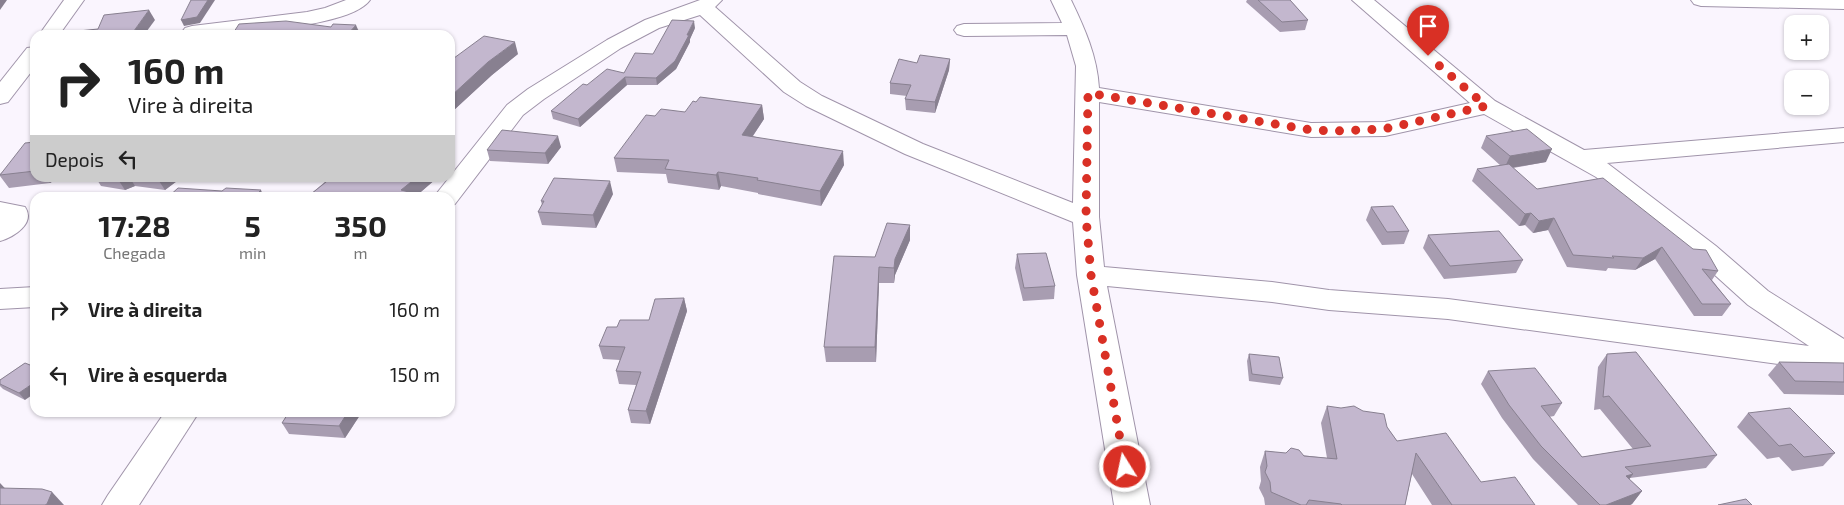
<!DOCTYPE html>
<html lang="pt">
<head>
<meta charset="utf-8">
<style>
	:root { --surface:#fff; --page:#f2f2f2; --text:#222; --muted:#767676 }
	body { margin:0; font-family:"Exo 2",sans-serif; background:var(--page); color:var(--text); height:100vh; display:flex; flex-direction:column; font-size:19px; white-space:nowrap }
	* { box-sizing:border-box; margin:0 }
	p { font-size:16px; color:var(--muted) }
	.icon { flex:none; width:28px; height:28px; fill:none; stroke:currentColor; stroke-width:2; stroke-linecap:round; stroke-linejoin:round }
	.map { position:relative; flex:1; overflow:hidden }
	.sheet { position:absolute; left:30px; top:192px; width:425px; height:225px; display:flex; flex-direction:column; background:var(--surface); border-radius:15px; box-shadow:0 1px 4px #0004 }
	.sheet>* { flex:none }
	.hud { position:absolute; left:30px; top:30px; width:425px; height:152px; border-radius:15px; box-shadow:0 1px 4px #0004; background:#fff; color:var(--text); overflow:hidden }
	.controls { position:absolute; left:1784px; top:15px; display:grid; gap:10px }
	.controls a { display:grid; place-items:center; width:45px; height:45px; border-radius:10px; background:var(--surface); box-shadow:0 1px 4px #0004; font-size:25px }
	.pin { position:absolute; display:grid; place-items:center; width:42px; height:42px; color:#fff; margin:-51px -21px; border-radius:50% 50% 50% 0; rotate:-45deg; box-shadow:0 0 5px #0007 }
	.pin .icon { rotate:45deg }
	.me { position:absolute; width:55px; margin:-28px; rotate:350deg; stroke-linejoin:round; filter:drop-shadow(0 0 4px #0008) }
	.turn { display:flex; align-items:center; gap:18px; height:105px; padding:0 15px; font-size:22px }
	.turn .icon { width:65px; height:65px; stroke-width:2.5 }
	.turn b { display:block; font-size:35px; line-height:42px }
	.then { display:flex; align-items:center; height:48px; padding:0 15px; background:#0003; gap:10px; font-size:19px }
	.eta { display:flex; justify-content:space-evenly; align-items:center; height:85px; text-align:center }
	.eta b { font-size:30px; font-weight:700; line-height:35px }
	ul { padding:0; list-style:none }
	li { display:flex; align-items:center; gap:15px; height:65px; padding:0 15px }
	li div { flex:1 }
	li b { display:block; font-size:19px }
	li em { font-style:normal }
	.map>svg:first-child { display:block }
</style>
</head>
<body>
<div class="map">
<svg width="1844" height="505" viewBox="0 0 1844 505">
	<rect width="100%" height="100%" fill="#faf5fe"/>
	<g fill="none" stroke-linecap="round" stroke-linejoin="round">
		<defs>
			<g id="minor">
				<polygon points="64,0 84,0 59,35 39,35"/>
				<path d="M346,0H370C350,29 219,35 184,35L182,32L185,28L192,26L307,12L325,8Z"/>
				<path d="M700,0H722L715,7L800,82L822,96L923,144L1073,203L1076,66L1067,35L964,36L957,34L954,30L957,26L964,24L1062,23L1051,0H1071C1085,29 1097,56 1099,88L1311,123L1385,122L1470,103L1352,0H1374L1495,101L1584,150L1844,128V142L1607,163L1716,246L1768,291L1844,339V373L1448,319L1329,310L1272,302L1107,286L1150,505H1114L1077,275L1073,222L905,154L806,106L784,92L700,15L659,28L621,48L544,99L523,115L455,204L450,205V198H433L507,105L528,89L607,40L645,20ZM1099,102L1311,137L1385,136L1484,114L1596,177L1696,258L1748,305L1809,346L1448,299L1329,290L1272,282L1104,267L1099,217Z"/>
				<polygon points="1691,0 1844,0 1844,9 1701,6 1694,4"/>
				<polygon points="35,47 35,67 8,102 0,104 0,82 27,48"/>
				<path d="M0,202L25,207C36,223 14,237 0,241Z"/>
				<polygon points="35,287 35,307 0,309 0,289"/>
				<polygon points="165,412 199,412 139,505 102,505 108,495"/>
			</g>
		</defs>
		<use href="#minor" stroke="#a094aa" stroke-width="2"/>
		<use href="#minor" fill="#fff" fill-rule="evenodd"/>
	</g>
	<g fill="#a89db1">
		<polygon points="1247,0 1290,0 1308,20 1305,30 1280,32 1246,2"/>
		<polygon points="695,28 690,39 690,42 676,69 657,85 627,85 580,127 553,119 551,111 587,85 624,73"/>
		<polygon points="518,54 492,75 454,110 450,109 450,61"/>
		<polygon points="950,59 949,70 935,113 906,110 905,99 907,96 890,94 890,83 917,63"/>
		<polygon points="762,105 764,119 753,136 844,165 821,206 758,194 758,193 721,186 719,190 668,183 666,174 617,172 614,158 655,116 685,112"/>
		<polygon points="1486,136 1546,162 1513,168 1537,189 1718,271 1712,280 1731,304 1722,316 1694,316 1655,259 1635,270 1608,268 1606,271 1567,267 1548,230 1533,233 1525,225 1519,226 1472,181 1477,169 1501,166 1481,148"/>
		<polygon points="35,142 35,178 60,178 58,180 55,180 50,183 9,188 0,176 0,174"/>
		<polygon points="561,147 548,164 490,161 487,150"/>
		<polygon points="96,178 181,178 165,190 135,186 125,190 101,186"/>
		<polygon points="324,178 437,178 415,197 415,198 306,198 326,181"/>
		<polygon points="613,194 596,228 542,225 538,212 542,205 541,201"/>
		<polygon points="1371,207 1409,231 1404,244 1382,245 1366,220"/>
		<polygon points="910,225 910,240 895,275 894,283 879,283 876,362 826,362 824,347 875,257"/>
		<polygon points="1428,235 1523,260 1516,273 1444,279 1423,248"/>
		<polygon points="1017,254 1055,286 1054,299 1023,301 1015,268"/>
		<polygon points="684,298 687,311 650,424 631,423 628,410 636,385 619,384 616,371 620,360 603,359 599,346 617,327 649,320"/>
		<polygon points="1249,354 1283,378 1280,385 1249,381 1247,361"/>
		<polygon points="1607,354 1717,455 1706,468 1630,478 1629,479 1642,491 1632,504 1630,505 1578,505 1533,459 1502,418 1481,384 1488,371 1562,403 1554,416 1549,417 1582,457 1633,449 1600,409 1594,410 1598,367"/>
		<polygon points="1779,362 1844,363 1844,395 1784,394 1768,375"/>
		<polygon points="25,363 25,400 3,389 0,386 0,380"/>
		<polygon points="1327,406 1387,427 1397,441 1481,482 1535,505 1432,505 1412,474 1405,505 1265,505 1264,498 1259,488 1261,481 1260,467 1265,451 1327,458 1321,423"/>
		<polygon points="289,412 362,412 345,438 289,434 282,423"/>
		<polygon points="1748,413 1835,453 1823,466 1792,471 1779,457 1767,459 1737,427"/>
	</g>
	<g fill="#888090">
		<polygon points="0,0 7,0 0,10"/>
		<polygon points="208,0 215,0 200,23 184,26 181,20"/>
		<polygon points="149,10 155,20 144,35 131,35"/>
		<polygon points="694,21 695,28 690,39 690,42 676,69 657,85 656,78 687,35"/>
		<polygon points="356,25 360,34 359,35 347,35"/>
		<polygon points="515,42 518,54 492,75 454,110 450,97 488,62"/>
		<polygon points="950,59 949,70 935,113 935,102"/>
		<polygon points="625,77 627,85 580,127 578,119"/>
		<polygon points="762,105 764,119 744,149 742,135"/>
		<polygon points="558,136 561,147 548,164 545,153"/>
		<polygon points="1552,149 1546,162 1504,169 1510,156"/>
		<polygon points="843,151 844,165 821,206 820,191"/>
		<polygon points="718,172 721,186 719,190 716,175"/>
		<polygon points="46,178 53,178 55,180 50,183"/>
		<polygon points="117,178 130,178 135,186 125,190"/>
		<polygon points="157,178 181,178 165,190"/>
		<polygon points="416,178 437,178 415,197 415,198 404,198 401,190"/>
		<polygon points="610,181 613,194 596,228 593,215"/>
		<polygon points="261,190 264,198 253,198"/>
		<polygon points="1531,213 1525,225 1519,226 1525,214"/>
		<polygon points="1554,218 1548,230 1533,233 1539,221"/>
		<polygon points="910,225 910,240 895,275 894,283 894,268 895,259"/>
		<polygon points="1662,247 1655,259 1635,270 1643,258"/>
		<polygon points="879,267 879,283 876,362 875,347"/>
		<polygon points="684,298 687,311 650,424 646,411"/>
		<polygon points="35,382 35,393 25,400 19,393"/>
		<polygon points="348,412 362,412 345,438 339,426"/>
		<polygon points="1633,474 1623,488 1626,476"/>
		<polygon points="0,483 16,500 0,496"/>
		<polygon points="1642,491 1632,504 1630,505 1606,505"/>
		<polygon points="52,492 64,505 45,505"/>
	</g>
	<g fill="#c3b7ce" stroke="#888090">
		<polygon points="191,0 208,0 197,17 181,20"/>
		<polygon points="1258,0 1290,0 1308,20 1282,22"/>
		<polygon points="149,10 131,35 58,35 59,33 98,29 104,15"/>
		<polygon points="672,20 694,21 687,35 689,35 675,61 656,78 625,77 578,119 551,111 583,84 587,85 607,69 624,73 635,53 653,54"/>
		<polygon points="286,21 331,27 333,24 356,25 347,35 232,35 239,24"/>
		<polygon points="484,36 515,42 488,62 450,97 450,61"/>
		<polygon points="920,55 950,59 935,102 905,99 911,85 890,83 899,59 917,63"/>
		<polygon points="700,97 762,105 742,135 843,151 820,191 757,180 758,178 718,172 716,175 665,169 669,160 614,158 646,115 655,116 661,109 685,112 693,101 696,102"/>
		<polygon points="1527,129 1552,149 1510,156 1486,136"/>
		<polygon points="502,130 558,136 545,153 487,150"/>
		<polygon points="35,142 35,171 0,175 25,143"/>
		<polygon points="1509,164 1537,189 1603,178 1693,249 1706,250 1718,271 1702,269 1731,304 1702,304 1662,247 1643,258 1612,256 1614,258 1573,255 1554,218 1539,221 1531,213 1525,214 1477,169"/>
		<polygon points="331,178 416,178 401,190 413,193 409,198 306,198"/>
		<polygon points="554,178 610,181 593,215 538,212 544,201 541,201"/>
		<polygon points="178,188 222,191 226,188 261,190 253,198 167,198"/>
		<polygon points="1393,206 1409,231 1387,232 1371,207"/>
		<polygon points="887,223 910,225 895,259 894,268 879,267 875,347 824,347 834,256 875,257"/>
		<polygon points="1499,231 1523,260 1450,266 1428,235"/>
		<polygon points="1046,253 1055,286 1024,288 1017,254"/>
		<polygon points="684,298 646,411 628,410 641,372 616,371 625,347 599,346 607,327 617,327 620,320 649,320 655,299"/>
		<polygon points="1636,352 1717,455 1625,467 1633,474 1626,476 1642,491 1606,505 1600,505 1541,446 1509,405 1488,371 1535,368 1562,403 1541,406 1582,457 1651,446 1609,396 1603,397 1607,354"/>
		<polygon points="1249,354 1279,357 1283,378 1252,374"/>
		<polygon points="1779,362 1844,363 1844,382 1795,381"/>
		<polygon points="25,363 35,367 35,382 19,393 0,384 0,380"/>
		<polygon points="1327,406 1341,408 1354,406 1363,411 1384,414 1387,427 1397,441 1446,433 1481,482 1515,477 1535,505 1452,505 1416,453 1405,505 1342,505 1341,504 1309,500 1306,505 1301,505 1271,492 1270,482 1265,472 1267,466 1265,451 1286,453 1291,448 1299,450 1304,456 1337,459"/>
		<polygon points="1790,408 1835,453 1804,457 1791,444 1779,446 1748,413"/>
		<polygon points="289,412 348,412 339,426 282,423"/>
		<polygon points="0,488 42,489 52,492 47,504 45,505 0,505"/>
		<polygon points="1746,499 1752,505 1718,505"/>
	</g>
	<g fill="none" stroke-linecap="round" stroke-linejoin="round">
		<polyline stroke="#d93025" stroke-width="9" stroke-dasharray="0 16.2" points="1125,467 1091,275 1086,217 1088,93 1311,130 1336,131 1384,129 1486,106 1428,56"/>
	</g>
</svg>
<div class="controls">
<a>+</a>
<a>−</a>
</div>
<div class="pin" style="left:1428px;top:56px;background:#d93025"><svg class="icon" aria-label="arrive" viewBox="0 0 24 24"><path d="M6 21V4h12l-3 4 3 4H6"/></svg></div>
<svg class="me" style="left:1125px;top:467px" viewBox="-20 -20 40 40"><circle r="17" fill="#d93025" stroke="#fff" stroke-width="3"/><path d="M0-11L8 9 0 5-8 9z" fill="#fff"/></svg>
<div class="hud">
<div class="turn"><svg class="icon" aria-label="right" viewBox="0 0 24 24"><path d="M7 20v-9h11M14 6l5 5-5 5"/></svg><div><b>160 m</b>Vire à direita</div></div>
<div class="then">Depois<svg class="icon" aria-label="left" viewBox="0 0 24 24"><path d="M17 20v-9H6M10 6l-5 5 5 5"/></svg></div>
</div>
<section class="sheet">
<div class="eta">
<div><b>17:28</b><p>Chegada</p></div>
<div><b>5</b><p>min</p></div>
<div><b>350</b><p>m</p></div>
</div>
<ul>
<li><svg class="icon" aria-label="right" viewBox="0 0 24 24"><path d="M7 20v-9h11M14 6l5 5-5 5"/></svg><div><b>Vire à direita</b></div><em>160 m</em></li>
<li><svg class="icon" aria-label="left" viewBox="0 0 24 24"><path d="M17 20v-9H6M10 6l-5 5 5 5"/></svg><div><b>Vire à esquerda</b></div><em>150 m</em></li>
</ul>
</section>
</div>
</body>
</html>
